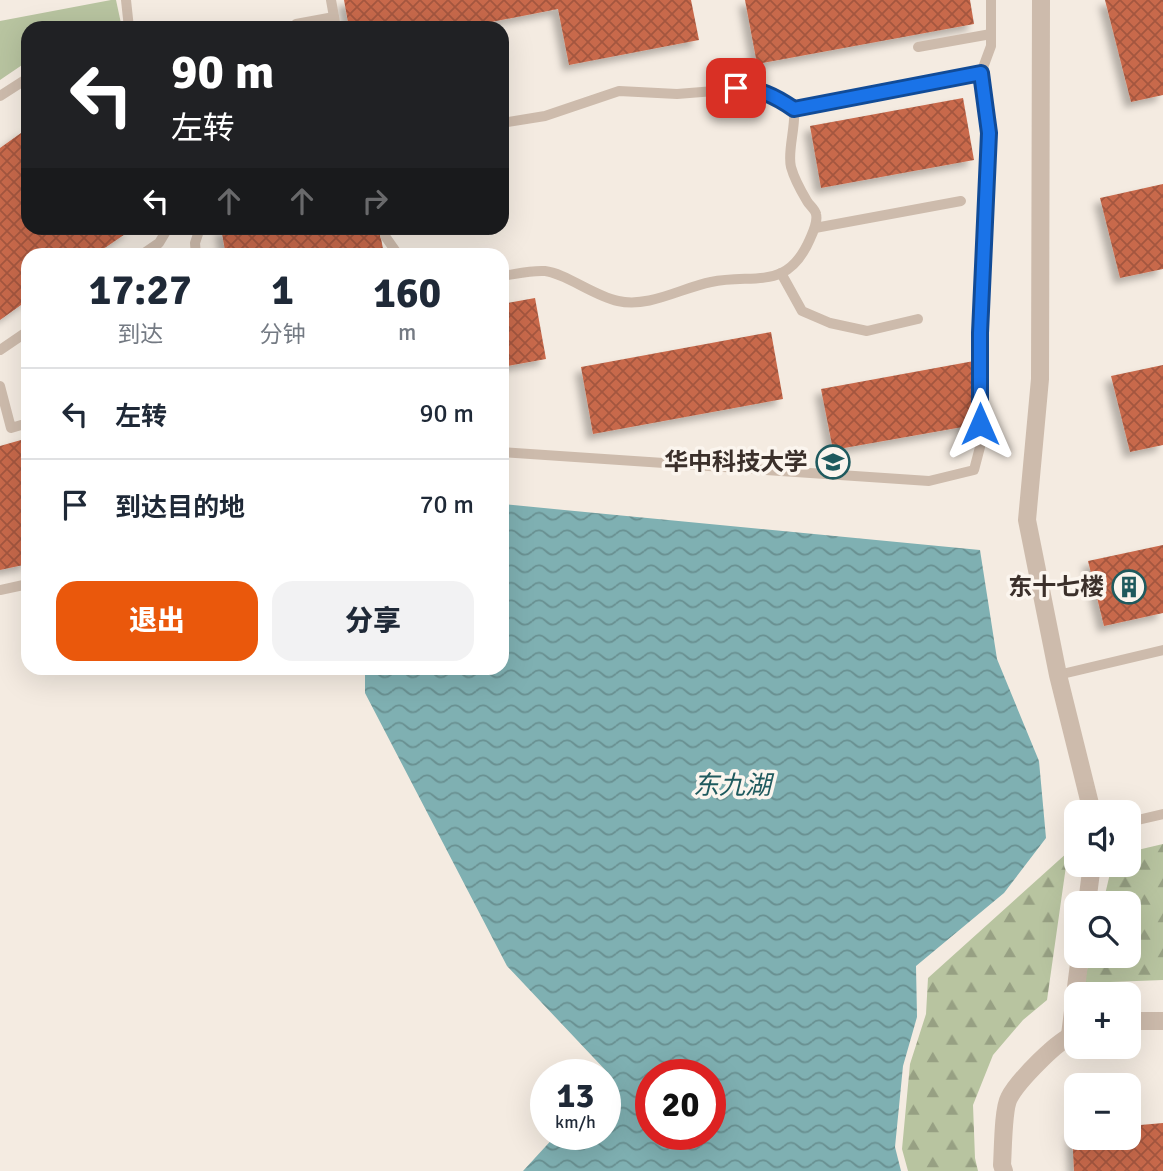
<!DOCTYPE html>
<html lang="zh">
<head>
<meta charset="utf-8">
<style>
	:root { --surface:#fff; --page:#f2f2f3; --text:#1f2937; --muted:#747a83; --line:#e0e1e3; --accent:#ea580c }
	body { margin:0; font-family:Signika,"Noto Sans SC",sans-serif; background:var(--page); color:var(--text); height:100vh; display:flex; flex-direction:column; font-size:26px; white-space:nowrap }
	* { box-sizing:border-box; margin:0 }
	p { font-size:23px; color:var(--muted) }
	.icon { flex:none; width:38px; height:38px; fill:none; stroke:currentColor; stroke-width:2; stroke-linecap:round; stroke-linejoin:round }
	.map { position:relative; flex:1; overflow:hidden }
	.sheet { position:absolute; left:21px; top:248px; width:488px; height:427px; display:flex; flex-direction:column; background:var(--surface); border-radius:21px; box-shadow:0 7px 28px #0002 }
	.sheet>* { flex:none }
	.guide { position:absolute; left:21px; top:21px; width:488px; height:214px; border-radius:21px; box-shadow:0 7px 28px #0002; background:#202124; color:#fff; overflow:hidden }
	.controls { position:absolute; left:1064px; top:800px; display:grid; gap:14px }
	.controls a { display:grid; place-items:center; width:77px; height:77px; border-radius:14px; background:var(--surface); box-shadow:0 7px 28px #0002; font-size:35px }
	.speed { position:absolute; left:530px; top:1059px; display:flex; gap:14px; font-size:35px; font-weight:700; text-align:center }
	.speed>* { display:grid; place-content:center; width:91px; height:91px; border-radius:50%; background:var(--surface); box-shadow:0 7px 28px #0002; line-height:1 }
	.speed small { font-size:18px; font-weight:400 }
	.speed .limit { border:10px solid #d22; background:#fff; color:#111 }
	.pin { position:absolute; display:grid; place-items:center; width:60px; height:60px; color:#fff; margin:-30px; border-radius:14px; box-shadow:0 4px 10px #0006 }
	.me { position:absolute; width:77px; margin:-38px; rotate:0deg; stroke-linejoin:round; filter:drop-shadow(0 0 5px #0008) }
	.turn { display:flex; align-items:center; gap:24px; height:147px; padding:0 35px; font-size:32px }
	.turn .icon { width:91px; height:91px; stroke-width:2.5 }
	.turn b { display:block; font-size:49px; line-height:60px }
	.lanes { display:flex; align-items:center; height:66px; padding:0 35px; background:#0003; justify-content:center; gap:35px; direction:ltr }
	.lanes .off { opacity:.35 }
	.eta { display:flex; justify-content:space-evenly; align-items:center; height:119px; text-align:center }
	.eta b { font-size:42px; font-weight:800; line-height:49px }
	.action { display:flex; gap:14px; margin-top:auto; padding:14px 35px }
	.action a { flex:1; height:80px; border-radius:21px; background:var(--accent); color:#fff; font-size:28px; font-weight:800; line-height:80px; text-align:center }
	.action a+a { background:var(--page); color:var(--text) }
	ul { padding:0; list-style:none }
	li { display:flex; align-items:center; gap:21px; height:91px; padding:0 35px; border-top:2px solid var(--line) }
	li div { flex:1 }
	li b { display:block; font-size:26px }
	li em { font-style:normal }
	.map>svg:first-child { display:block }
</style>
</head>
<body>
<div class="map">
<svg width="1163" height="1171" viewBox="0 0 1163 1171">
	<defs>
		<pattern id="forest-firs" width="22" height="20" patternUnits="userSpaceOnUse" patternTransform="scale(1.75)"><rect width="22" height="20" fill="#b8c4a0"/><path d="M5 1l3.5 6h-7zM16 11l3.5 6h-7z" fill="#97a083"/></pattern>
		<pattern id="water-waves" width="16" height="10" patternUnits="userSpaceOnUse" patternTransform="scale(1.75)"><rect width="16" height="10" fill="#7fb0b2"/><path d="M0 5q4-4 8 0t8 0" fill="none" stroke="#699091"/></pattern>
		<pattern id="building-cross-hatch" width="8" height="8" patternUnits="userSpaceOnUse" patternTransform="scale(1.75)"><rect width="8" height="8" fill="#c8694b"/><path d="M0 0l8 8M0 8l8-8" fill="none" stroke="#a4573f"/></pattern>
		<filter id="shadow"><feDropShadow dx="-6" dy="6" stdDeviation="3.5" flood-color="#0004"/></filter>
	</defs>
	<rect width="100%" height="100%" fill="#f4ebe1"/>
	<polygon fill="#b8c4a0" points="111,0 116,0 122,28 28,28 28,61 0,80 0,21"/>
	<g fill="url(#forest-firs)">
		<polygon points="1163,844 1163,980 1084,983 1090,956 1129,956 1129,903 1103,903 1112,865 1129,864 1129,852"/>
		<polygon points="1068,852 1047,1000 1023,1020 993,1055 973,1105 975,1158 978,1171 908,1171 902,1149 910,1064 926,1014 928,978"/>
	</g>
	<path fill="url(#water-waves)" fill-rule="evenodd" d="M502,504L980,550L997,659L1039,761L1046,838L1004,893L916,966L917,1017L903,1066L895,1147L901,1171H523L557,1134H606V1081L610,1075L507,966L365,693V669L502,668ZM710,1074V1134H651V1074Z"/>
	<g fill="url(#building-cross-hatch)" filter="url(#shadow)">
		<polygon points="344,0 691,0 699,40 569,65 558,9 486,23 487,28 349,28"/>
		<polygon points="745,0 970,0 974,24 757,64"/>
		<polygon points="1105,0 1163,0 1163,95 1131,102"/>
		<polygon points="963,98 974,160 821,188 810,126"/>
		<polygon points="28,128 28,228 134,228 93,256 28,256 28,300 0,320 0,148"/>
		<polygon points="1163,184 1163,269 1120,278 1100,198"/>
		<polygon points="221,228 379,228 384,254 226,256"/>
		<polygon points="535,298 546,359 502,367 502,304"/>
		<polygon points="771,332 783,399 593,434 581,367"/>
		<polygon points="974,361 985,423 833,450 821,389"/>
		<polygon points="1163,365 1163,445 1130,452 1111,376"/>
		<polygon points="28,438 28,564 0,570 0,446"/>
		<polygon points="1163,545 1163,613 1104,626 1088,561"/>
		<polygon points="1163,1123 1163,1171 1074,1171 1072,1131 1076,1130 1076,1138 1129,1138 1129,1126"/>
	</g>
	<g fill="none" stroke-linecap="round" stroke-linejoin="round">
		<g stroke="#cdbbac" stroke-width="10">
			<polyline points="126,0 129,28"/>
			<polyline points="331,0 336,28"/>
			<polyline points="293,28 296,24 334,17"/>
			<polyline points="918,47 991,34"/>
			<polyline points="0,96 28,78"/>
			<polyline points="794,109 981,73 991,46 991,0"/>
			<path d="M502,123L545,116L619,91L677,94L752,88L774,96L794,109C796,127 787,152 791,167C794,178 801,191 807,201C809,205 815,209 816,214C818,222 813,232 810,239C787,292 755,273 711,282C681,288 649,308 618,301C594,296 565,273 545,271C531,270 516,274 502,276"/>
			<polyline points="384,228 385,236 399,256"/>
			<polyline points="815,228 961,201"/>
			<polyline points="140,256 159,243 168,228"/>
			<polyline points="196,256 195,243 200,228"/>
			<polyline points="781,273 802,311 830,323 867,331 918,319"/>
			<polyline points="0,350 28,331"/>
			<polyline points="0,386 11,428 28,423"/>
			<polyline points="502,452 929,481 974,470 980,447 980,333 989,133 981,73"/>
			<polyline points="0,590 28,584"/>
			<polyline points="1058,675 1163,650"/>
			<polyline points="1129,822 1163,814"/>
		</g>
		<g stroke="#cdbbac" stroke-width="18">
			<polyline points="1041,0 1040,379 1027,520 1058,675 1092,812"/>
			<polyline points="1087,903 1092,864"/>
			<polyline points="1129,1021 1163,1021"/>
			<polyline points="1070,1035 1080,956"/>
			<path d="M1004,1171L1002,1165C1003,1151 1003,1109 1009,1098C1017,1082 1059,1038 1076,1034"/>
		</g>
	</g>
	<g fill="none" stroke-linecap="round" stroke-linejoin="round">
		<defs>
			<path id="route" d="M736,88C759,88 775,96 794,109L981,73L989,133L980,333V424"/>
		</defs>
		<use href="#route" stroke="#114b97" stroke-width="18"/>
		<use href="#route" stroke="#1a73e8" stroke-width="12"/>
	</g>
	<defs>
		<symbol id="university-ring" viewBox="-11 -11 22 22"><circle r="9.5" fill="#fbf5ee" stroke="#1f5a5e" stroke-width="1.5"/><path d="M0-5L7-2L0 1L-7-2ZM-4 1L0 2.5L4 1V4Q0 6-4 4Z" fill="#1f5a5e"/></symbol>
		<symbol id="building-ring" viewBox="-11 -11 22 22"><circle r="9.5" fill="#fbf5ee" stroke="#1f5a5e" stroke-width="1.5"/><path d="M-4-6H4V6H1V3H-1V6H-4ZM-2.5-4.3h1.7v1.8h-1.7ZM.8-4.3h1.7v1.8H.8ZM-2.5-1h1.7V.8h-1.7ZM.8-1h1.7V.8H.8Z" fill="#1f5a5e"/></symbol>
	</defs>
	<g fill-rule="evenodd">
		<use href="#university-ring" x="814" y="443" width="38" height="38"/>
		<use href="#building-ring" x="1110" y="568" width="38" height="38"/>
	</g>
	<g text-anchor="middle" stroke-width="7" stroke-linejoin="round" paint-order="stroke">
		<g font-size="24" font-weight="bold" fill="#3b302b" stroke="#fbf5ee" text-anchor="end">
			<text x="808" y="470">华中科技大学</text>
			<text x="1104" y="595">东十七楼</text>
		</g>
		<g font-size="26" font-style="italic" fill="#1f5a5e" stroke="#fbf5ee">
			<text x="732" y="794">东九湖</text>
		</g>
	</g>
</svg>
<div class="controls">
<a><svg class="icon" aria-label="sound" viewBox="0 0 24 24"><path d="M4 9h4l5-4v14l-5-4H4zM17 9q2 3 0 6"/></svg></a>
<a><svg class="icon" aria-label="search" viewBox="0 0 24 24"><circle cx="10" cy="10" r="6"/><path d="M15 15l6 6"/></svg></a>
<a>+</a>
<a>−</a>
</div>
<div class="speed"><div>13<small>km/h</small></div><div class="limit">20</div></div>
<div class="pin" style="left:736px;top:88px;background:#d93025"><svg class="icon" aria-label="arrive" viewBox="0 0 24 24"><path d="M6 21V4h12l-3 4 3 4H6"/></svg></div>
<svg class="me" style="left:980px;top:424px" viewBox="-20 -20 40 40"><path d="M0-17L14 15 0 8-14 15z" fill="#1a73e8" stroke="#fff" stroke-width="4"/></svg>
<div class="guide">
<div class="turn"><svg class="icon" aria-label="left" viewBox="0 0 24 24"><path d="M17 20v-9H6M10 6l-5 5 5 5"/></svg><div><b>90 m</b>左转</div></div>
<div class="lanes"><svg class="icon" aria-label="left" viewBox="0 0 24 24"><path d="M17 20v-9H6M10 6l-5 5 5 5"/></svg><svg class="icon off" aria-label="ahead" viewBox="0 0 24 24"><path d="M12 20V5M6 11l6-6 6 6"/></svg><svg class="icon off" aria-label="ahead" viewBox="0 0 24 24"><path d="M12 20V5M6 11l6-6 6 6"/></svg><svg class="icon off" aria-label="right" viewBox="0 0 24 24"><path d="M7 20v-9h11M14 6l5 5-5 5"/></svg></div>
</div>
<section class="sheet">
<div class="eta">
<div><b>17:27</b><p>到达</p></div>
<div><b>1</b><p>分钟</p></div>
<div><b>160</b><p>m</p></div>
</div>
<ul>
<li><svg class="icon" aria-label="left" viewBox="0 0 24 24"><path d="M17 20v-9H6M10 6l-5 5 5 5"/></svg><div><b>左转</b></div><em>90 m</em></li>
<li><svg class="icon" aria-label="arrive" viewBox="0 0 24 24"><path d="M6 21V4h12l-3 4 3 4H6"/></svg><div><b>到达目的地</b></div><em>70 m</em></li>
</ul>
<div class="action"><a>退出</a><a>分享</a></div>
</section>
</div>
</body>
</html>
